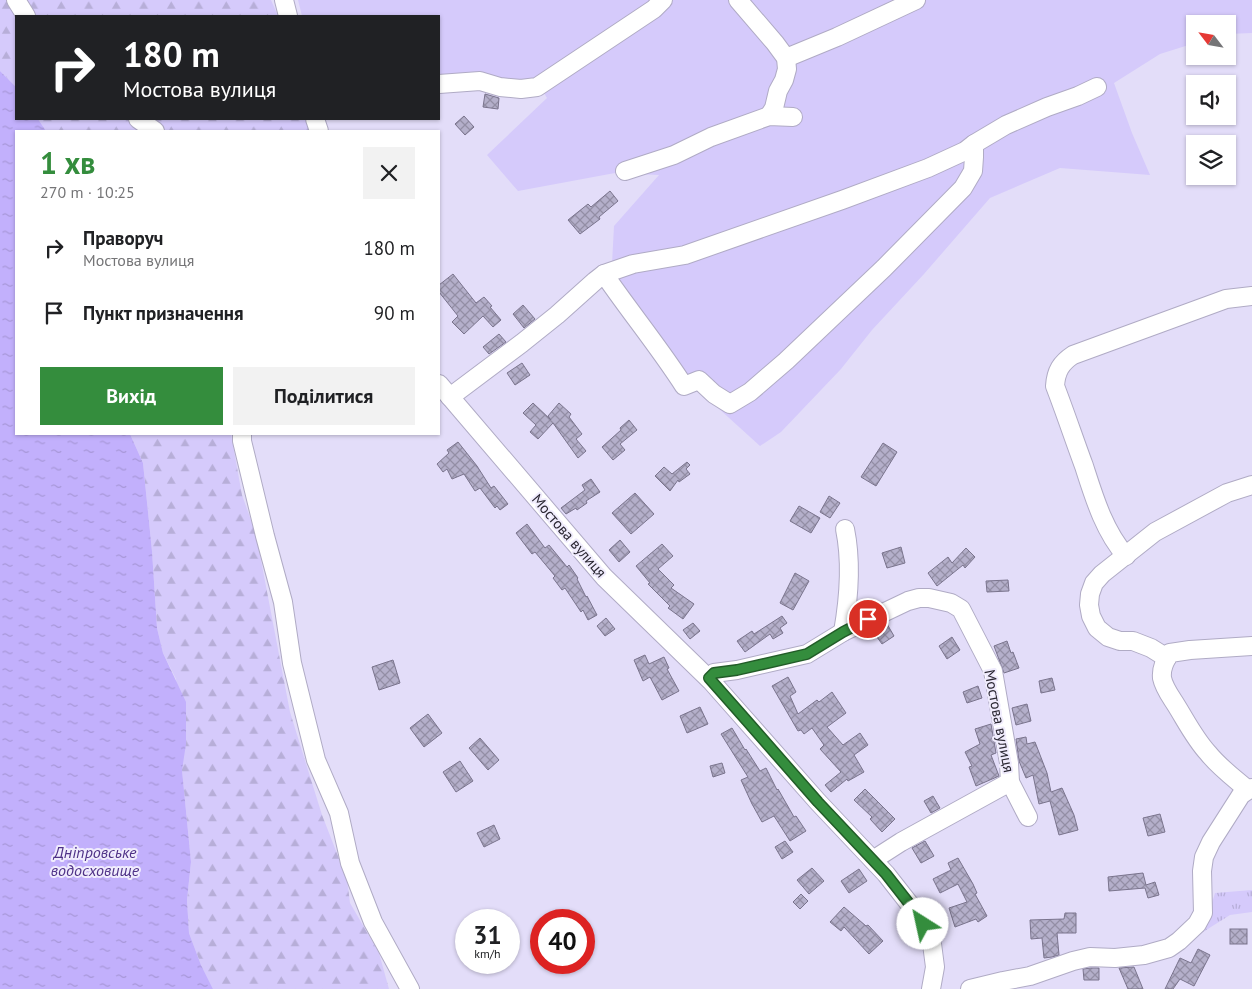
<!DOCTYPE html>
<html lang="uk">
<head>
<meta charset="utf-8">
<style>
	:root { --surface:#fff; --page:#f2f2f2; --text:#202124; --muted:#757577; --accent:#348d3d }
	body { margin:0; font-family:"PT Sans",sans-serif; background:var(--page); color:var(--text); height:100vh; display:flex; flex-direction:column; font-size:19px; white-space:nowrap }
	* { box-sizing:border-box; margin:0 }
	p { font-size:16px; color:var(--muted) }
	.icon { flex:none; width:28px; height:28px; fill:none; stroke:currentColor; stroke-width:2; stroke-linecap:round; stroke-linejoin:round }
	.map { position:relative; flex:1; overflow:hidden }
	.panel { position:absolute; left:15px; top:130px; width:425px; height:305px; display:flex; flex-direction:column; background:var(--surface); border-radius:0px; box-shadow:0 1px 4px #0004 }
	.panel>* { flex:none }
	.guide { position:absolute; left:15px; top:15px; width:425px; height:105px; border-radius:0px; box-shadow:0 1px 4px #0004; background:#202124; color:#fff; overflow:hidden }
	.needle { width:32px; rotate:301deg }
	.buttons { position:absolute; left:1186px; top:15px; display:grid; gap:10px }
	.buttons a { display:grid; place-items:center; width:50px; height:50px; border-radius:0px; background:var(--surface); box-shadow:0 1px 4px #0004; font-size:25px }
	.speed { position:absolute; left:455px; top:909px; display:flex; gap:10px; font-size:25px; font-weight:700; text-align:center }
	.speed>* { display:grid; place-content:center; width:65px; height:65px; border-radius:50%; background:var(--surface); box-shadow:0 1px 4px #0004; line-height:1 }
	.speed small { font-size:12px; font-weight:400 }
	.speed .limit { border:8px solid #d22; background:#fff; color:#111 }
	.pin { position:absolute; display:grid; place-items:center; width:42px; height:42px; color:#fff; margin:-21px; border:2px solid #fff; border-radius:50%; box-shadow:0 1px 5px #0007 }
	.me { position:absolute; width:55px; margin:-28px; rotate:325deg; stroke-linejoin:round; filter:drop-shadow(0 0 4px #0008) }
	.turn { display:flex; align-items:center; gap:18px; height:105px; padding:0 25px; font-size:22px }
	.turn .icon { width:65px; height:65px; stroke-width:2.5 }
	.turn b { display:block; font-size:35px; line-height:42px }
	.round { display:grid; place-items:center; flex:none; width:52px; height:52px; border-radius:0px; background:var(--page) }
	.head { display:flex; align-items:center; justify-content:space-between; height:85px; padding:0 25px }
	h1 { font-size:30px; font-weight:700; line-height:38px; color:var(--accent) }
	.action { display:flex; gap:10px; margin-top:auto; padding:10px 25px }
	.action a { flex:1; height:58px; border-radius:0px; background:var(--accent); color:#fff; font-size:20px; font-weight:700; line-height:58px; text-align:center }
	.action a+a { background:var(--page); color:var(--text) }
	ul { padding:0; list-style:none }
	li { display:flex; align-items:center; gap:15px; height:65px; padding:0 25px }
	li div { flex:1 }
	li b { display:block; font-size:19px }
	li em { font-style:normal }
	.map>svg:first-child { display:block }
</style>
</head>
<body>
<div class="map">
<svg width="1252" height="989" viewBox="0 0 1252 989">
	<defs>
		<pattern id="grass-tufts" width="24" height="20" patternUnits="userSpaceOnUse" patternTransform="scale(1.25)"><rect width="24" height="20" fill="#d5cafb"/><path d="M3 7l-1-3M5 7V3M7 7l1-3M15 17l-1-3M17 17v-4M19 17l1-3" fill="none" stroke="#b7aed8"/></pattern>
		<pattern id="forest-firs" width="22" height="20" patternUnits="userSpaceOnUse" patternTransform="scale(1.25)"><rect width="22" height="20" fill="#d5cafb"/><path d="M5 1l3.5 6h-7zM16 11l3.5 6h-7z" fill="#b7aed8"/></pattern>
		<pattern id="water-ripples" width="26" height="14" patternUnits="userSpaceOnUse" patternTransform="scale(1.25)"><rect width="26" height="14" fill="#c2b0fc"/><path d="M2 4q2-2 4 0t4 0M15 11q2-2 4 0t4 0" fill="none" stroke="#a797d8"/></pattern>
		<pattern id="building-cross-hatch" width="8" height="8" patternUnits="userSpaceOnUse" patternTransform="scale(1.25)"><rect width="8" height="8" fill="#b4afca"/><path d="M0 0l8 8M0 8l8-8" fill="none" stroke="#938ea5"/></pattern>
	</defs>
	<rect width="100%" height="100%" fill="#e3ddf9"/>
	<polygon fill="url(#grass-tufts)" points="1252,890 1252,912 1230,915 1203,932 1215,893"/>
	<g fill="url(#forest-firs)">
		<polygon points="0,0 271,0 278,16 16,16 16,87 0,71"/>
		<polygon points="38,119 306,119 309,131 46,131"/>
		<polygon points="130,434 231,434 242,495 256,534 290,712 322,815 347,879 350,903 379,953 389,989 213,989 201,965 189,933 187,900 191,862 182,770 176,679 163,653 157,628 152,551 143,463"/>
	</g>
	<polygon fill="#d5cafb" points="298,0 1252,0 1252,33 1228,34 1228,24 1195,24 1195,43 1160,54 1114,83 1132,133 1150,175 1060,168 990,198 924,274 872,330 841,369 781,432 760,446 685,378 622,288 612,264 614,226 659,175 615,173 518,191 487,155 547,98 544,93 532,83 490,76 439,74 439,16 302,16"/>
	<polygon fill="url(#water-ripples)" points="0,71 16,87 16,119 38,119 46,131 16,131 16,434 130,434 143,463 152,551 157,628 163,653 186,702 186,744 182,770 191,862 187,900 189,933 201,965 213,989 0,989"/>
	<g fill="url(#building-cross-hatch)" stroke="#7a748d">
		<polygon points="485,94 499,98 498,109 483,107"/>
		<polygon points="464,116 474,127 465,135 455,124"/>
		<polygon points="610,191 618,201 599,217 600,219 580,234 568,220 588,204 591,207"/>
		<polygon points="453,274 476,303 484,297 492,306 490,307 501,320 493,327 483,316 464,334 452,322 458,316 439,292 439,285"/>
		<polygon points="523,305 535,319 524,328 513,314"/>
		<polygon points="499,334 506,342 489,354 483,347"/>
		<polygon points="522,363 530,375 515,385 507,373"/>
		<polygon points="533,403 551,420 548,416 559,403 571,414 569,417 582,434 576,439 586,451 578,458 553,423 538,439 530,432 536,425 523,413"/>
		<polygon points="629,420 637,430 620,444 625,450 613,460 602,447 621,430 620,428"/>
		<polygon points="458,442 477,466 491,488 494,486 508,504 500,510 497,506 495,508 480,488 475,491 464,474 452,479 447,469 443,472 437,464 449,453 447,450"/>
		<polygon points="883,443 897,452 876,486 861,477"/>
		<polygon points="687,462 690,465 686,469 690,474 679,482 678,480 670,491 655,476 664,467 672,474"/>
		<polygon points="591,479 600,492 586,501 587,503 577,510 576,508 566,514 561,508 585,490 582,485"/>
		<polygon points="635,493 654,514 631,534 612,513"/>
		<polygon points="829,496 840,503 830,518 820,512"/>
		<polygon points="799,506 820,518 811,533 790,521"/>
		<polygon points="527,524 545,548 549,545 567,567 569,565 578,578 577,579 586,597 587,596 597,615 588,620 583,610 581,612 565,588 562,590 553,578 555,576 535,552 532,554 516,533"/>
		<polygon points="620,540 630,552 619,562 609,550"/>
		<polygon points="662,544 673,556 658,569 674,585 671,588 694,604 683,619 668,608 670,606 648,584 650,583 636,566"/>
		<polygon points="901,547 905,563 887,568 882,553"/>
		<polygon points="966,548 975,557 965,568 963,565 937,586 928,573 948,557 952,563"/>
		<polygon points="795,573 809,581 793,610 780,603"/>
		<polygon points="1008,580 1009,591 987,592 986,581"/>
		<polygon points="782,616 787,623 780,628 783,633 773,639 770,634 745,652 737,641 752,631 754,634"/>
		<polygon points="606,618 615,629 605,636 597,626"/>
		<polygon points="693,623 700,631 690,639 683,630"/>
		<polygon points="887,624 894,636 882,644 874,633"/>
		<polygon points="952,637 960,650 947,659 939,646"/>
		<polygon points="1007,641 1011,653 1013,652 1019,668 1004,673 994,646"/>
		<polygon points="645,655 649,664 664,657 669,668 667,669 679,691 662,700 650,677 643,681 634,660"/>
		<polygon points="393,660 400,683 379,690 372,667"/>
		<polygon points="788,677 796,692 790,696 798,714 817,700 819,702 832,692 846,713 827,727 843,745 860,733 868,745 854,755 864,772 848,781 847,779 831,792 825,785 841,772 820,749 824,745 812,728 804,734 801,730 798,731 772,686"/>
		<polygon points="1052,678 1055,690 1041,693 1039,681"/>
		<polygon points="978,686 982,698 967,703 963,692"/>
		<polygon points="1027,704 1031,721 1016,725 1012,708"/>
		<polygon points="700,707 708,724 687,733 680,716"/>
		<polygon points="428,714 442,733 424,747 410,728"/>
		<polygon points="991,724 996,753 991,755 999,776 976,786 969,767 972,766 965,752 980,744 975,729"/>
		<polygon points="732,728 745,750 746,749 760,771 766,768 777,790 778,789 794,817 796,816 806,831 790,841 774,816 762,822 752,804 741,780 748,777 721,734"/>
		<polygon points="1026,737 1027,744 1035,742 1047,773 1051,792 1062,788 1074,815 1078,830 1059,835 1050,801 1039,804 1033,775 1026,778 1019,761 1016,739"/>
		<polygon points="480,738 499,760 488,770 469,748"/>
		<polygon points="460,761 473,781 456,792 443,772"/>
		<polygon points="722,763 725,773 713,777 710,766"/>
		<polygon points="865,789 895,819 882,832 870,819 872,817 854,800"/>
		<polygon points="933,796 940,808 931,813 924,801"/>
		<polygon points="1160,814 1165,832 1148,836 1143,818"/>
		<polygon points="494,825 500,839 484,847 477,833"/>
		<polygon points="785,841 793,852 782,859 775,847"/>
		<polygon points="925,841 934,856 921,863 912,848"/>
		<polygon points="958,858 973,884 977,893 975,894 987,916 978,922 976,919 955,927 949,908 967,902 958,884 940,893 933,879 951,870 948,863"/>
		<polygon points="812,868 824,881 809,894 797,880"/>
		<polygon points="859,869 867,881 849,893 841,881"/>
		<polygon points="1143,873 1146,885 1155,882 1159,895 1148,898 1145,888 1109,891 1108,877"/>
		<polygon points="801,894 808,901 800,909 793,902"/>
		<polygon points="844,907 866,926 868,925 883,941 869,954 844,927 841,931 830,922"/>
		<polygon points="1065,913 1076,913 1076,933 1057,933 1059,955 1052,957 1044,958 1042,938 1031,939 1030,920 1064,919"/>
		<rect x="1230" y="929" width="17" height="15"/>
		<polygon points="1198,949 1210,955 1194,986 1180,979 1173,989 1165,989 1180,958 1191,963"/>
		<polygon points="1134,967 1143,989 1128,989 1119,968"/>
		<polygon points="1091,968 1099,968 1099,980 1084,980 1083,969"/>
	</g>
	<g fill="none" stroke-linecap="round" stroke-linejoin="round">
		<defs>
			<g id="minor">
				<polyline points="16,0 26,16"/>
				<polyline points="284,0 288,16"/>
				<polyline points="738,0 775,43 786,58 787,69 784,80 778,91 774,108 769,116"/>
				<polyline points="786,58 837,37 916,0"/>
				<polyline points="439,84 480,81 500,87 521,89 537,87 654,9 663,0"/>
				<polyline points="138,119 155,131"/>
				<polyline points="315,119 319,131"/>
				<polyline points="625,171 674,155 711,137 769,116 793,117"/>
				<path d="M604,274C630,312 659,347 684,386L699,380L714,394L730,404L750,392L786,361L884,268L963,188L973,171L974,157V144"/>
				<polyline points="439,384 604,577 711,681 818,802 886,874 915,911 931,936 935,967 931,989"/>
				<polyline points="450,397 522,343 557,315 595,281 604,274 633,264 685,255 842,200 928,168 965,151 974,144 1006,125 1047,107 1078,96 1097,87"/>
				<polyline points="242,434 242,441 265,536 283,602 292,663 316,760 339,813 350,863 373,922 410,989"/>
				<path d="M1126,556C1104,531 1094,497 1084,466C1074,439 1065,412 1055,386C1056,371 1061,363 1073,355L1226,299L1252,296"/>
				<path d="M843,632C849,598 852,563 845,529"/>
				<polyline points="1167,658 1151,648 1133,641 1120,641 1108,637 1097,628 1091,616 1089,605 1090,594 1094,583 1102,574 1155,532 1227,493 1252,485"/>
				<polyline points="709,678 714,673 737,670 807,654 843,632 908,601 919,598 929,598 951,603 961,609 993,671 1009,763 1010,782 1028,817"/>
				<path d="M1248,790C1234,778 1219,767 1208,753C1195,739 1186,721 1176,705C1171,697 1164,688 1162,678C1161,668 1165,661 1170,653L1190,650L1252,646"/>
				<polyline points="873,860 901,842 1010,782"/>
				<polyline points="970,989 1003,981 1030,976 1073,961 1090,957 1115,958 1144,955 1169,948 1179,941 1197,924 1203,913 1202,871 1204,857 1211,842 1241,795 1248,790 1252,788"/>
			</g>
		</defs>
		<use href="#minor" stroke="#b0abc5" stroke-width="20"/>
		<use href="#minor" stroke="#fff" stroke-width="18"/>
	</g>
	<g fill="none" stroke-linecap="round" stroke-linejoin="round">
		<defs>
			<polyline id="route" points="868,619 843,632 807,654 737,670 714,673 709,678 747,721 818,802 886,874 915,911 923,924"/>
		</defs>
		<use href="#route" stroke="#225c28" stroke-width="12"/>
		<use href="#route" stroke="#348d3d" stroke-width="9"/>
	</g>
	<g text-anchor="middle" stroke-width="4" stroke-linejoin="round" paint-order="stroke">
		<g font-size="15" fill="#2a2732" stroke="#f0ecfd">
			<text transform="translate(569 536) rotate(49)" y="5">Мостова вулиця</text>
			<text transform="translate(999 721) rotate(79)" y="5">Мостова вулиця</text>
		</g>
		<g font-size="16" font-style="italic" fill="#4e3187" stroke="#f0ecfd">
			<text x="95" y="858">Дніпровське<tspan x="95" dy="18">водосховище</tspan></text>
		</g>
	</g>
</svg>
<div class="buttons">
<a><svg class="needle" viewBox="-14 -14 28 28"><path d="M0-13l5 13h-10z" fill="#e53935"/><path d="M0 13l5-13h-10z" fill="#757577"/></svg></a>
<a><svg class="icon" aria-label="sound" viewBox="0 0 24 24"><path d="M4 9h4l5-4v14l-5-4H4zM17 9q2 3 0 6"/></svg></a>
<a><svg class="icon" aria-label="layers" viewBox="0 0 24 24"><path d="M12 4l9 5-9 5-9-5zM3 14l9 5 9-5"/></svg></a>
</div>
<div class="speed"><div>31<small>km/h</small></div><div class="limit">40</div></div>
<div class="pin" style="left:868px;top:619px;background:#d93025"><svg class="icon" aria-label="arrive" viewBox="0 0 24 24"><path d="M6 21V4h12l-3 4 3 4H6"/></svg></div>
<svg class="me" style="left:923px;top:924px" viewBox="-20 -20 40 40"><circle r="19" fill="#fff"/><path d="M0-13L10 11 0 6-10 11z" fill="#348d3d"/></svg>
<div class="guide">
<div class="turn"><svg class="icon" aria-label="right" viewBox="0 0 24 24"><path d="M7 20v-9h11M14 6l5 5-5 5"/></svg><div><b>180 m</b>Мостова вулиця</div></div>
</div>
<section class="panel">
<div class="head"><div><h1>1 хв</h1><p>270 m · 10:25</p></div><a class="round"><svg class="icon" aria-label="close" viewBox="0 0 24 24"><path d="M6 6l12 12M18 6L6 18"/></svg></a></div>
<ul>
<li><svg class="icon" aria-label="right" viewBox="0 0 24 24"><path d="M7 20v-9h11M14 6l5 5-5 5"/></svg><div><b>Праворуч</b><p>Мостова вулиця</p></div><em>180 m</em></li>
<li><svg class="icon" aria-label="arrive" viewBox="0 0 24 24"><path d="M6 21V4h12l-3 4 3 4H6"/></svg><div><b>Пункт призначення</b></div><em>90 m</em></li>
</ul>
<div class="action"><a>Вихід</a><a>Поділитися</a></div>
</section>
</div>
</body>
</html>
